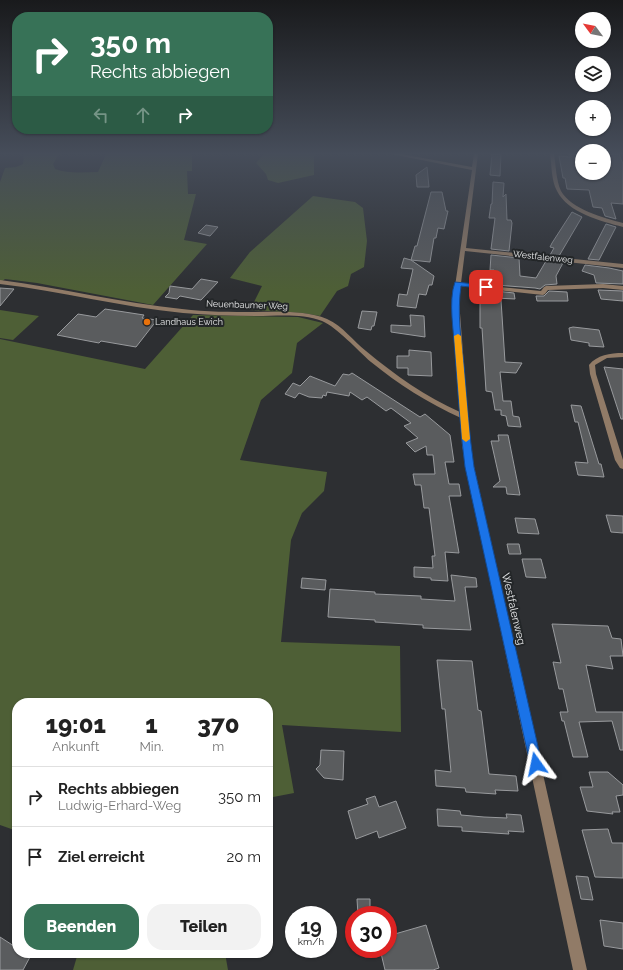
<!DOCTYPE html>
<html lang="de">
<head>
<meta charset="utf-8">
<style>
	:root { --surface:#fff; --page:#f2f2f2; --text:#222; --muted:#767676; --line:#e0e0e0; --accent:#377257 }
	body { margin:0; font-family:Raleway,sans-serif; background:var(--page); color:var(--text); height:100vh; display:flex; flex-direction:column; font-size:15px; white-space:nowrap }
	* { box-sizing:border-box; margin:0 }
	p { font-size:13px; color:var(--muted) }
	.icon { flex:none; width:22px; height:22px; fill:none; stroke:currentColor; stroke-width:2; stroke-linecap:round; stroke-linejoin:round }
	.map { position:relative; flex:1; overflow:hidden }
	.panel { position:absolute; left:12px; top:698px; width:261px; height:260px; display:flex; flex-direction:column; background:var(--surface); border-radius:16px; box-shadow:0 1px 3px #0004 }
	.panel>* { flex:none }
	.banner { position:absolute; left:12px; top:12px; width:261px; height:122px; border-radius:16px; box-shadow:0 1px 3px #0004; background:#377257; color:#fff; overflow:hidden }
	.needle { width:26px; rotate:302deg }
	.fabs { position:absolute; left:575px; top:12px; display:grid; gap:8px }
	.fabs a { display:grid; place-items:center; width:36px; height:36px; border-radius:50%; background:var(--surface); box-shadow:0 1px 3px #0004; font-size:20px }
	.speed { position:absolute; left:285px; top:906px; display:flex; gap:8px; font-size:20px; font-weight:700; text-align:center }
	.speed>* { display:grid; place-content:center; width:52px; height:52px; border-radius:50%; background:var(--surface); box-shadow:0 1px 3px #0004; line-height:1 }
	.speed small { font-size:10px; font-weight:400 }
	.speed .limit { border:6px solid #d22; background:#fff; color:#111 }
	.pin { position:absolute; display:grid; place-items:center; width:34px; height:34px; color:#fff; margin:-17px; border-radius:8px; box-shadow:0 2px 6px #0006 }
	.me { position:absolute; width:44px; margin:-22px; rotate:348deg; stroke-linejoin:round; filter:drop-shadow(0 0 3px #0008) }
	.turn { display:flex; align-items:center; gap:14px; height:84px; padding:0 12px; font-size:18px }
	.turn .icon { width:52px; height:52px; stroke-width:2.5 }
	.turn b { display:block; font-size:28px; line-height:34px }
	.lanes { display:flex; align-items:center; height:38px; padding:0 12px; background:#0003; justify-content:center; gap:20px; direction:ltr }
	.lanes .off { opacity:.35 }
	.eta { display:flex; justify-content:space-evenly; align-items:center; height:68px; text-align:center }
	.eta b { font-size:24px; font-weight:800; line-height:28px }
	.action { display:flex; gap:8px; margin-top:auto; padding:8px 12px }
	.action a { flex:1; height:46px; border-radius:16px; background:var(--accent); color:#fff; font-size:16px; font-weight:800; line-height:46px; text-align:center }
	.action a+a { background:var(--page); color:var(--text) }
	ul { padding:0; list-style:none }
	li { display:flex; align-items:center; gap:12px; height:60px; padding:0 12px; border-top:1px solid var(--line) }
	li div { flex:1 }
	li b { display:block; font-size:15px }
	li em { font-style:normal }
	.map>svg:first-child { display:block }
</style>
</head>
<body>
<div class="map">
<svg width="623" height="970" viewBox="0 0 623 970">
	<rect width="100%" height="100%" fill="#2d2f32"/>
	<g fill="#4e5f36">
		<path d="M24,154H59L53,164L55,169C69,174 83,172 98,172L106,154H192V171H187L188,194H196L184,240L207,244L153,305L37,283L5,279L0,283V182L5,168L16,167L23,164Z"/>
		<polygon points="264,154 314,154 314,175 278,183 268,180 266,174 256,163"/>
		<polygon points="313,196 355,202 363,208 367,241 364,267 351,274 348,286 337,291 320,316 303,313 250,310 262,286 230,278 250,252"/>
		<polygon points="0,310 39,316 13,340 0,338"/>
		<polygon points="193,315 298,317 323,323 297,343 292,373 261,400 240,460 327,472 324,491 302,513 291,540 281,642 400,646 401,732 282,725 294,793 268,798 268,703 17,703 17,831 0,825 0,339 145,369"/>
		<polygon points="78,953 225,953 228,970 73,970"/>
	</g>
	<g fill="#5a5c5e" stroke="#989a9d">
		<polygon points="492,154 501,154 500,176 490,175"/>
		<polygon points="570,154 582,154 582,173 608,173 604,154 619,154 623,164 623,204 611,203 616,219 605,216 602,208 593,207 589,190 567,189 565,178 563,178 559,156 570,157"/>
		<polygon points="427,167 429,187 417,187 416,175"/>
		<polygon points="493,182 504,183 503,197 506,194 507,220 511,220 512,223 509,251 491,249 495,218 489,218 491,204 492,204"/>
		<polygon points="431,192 442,192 446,211 448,211 444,229 438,228 436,238 434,238 430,262 411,260 434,276 432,285 429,285 426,295 419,294 416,308 397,306 399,294 407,295 413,269 401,268 404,258 411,260 415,246 417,246"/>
		<polygon points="572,212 582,217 559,256 550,255 554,248 550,247 552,243"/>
		<polygon points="606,224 616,227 599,260 588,259"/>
		<polygon points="206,225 218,227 210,236 198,233"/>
		<polygon points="491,255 519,258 520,276 536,278 546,261 563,263 556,276 557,284 545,285 540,289 535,288 495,285 494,270 490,270"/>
		<polygon points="585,265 609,268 623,271 623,284 596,283 594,275 582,271"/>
		<polygon points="201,279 218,282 201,300 180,296 177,299 165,297 169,293 170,286 192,289"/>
		<polygon points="0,288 14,289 0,306"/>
		<polygon points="598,290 623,291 623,301 601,299"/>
		<polygon points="495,291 514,293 515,299 495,298"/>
		<polygon points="549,291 567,292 568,301 537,301 536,296 544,296"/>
		<polygon points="480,298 501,300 505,362 522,363 516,373 500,372 503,401 511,401 513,416 519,417 521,427 508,426 506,416 501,415 501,410 495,410 492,392 486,391 482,328 480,328"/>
		<polygon points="105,309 144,315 142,318 157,320 136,347 101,341 99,343 57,335 78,314 96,317"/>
		<polygon points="362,311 377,312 374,326 372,326 371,330 358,328"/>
		<polygon points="410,315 424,316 425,337 391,332 391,325 411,326"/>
		<polygon points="573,327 599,330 604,347 589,346 589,343 571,340 569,328"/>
		<polygon points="409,350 431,352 432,376 408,375 408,368 397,368 397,356 409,356"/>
		<polygon points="604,367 623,369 623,419 621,419"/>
		<polygon points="352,373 420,417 425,414 450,435 454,462 445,462 449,484 459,484 461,496 449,496 459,553 445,552 448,581 431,580 431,578 414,577 414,567 433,568 432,556 435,556 429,508 424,508 421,485 415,485 413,474 435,474 433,455 427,455 426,446 415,452 406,443 418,438 404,426 411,423 391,408 386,411 367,397 362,400 350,392 349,396 327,392 326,396 323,395 322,398 309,397 299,393 295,398 285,394 293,383 300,386 310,376 335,386 343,374 349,375"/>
		<polygon points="571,405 581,406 599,464 601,464 604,477 578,475 575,462 588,463 578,422 575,422"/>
		<polygon points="498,435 508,435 520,495 507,494 506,487 493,487 500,481 491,441 499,441"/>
		<polygon points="606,515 623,516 623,533 611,532"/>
		<polygon points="515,518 535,519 539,534 518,533"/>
		<polygon points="507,544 519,544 521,554 509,554"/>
		<polygon points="522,559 541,559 546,578 526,577"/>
		<polygon points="451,575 476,578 477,587 465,587 471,630 423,628 423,625 375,622 375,620 328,617 330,589 375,592 375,594 421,596 421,599 455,601"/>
		<polygon points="302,578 326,580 325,590 301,588"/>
		<polygon points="552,624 608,626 612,638 621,639 623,656 610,656 613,669 586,665 596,712 623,712 623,750 620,750 612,721 579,722 588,757 573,757 564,721 562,721 560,712 568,712 563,689 559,689 553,662 561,663"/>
		<polygon points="437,660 472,661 478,710 481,711 489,774 516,776 518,791 495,790 496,794 466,792 465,788 436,786 435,770 451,772 445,709 442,709"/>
		<polygon points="321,750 344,751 343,780 324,778 316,769 320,765"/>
		<polygon points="589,772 608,772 623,785 623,795 616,796 620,812 612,812 613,814 587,811 580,787 593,787"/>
		<polygon points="375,796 379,807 396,801 406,828 379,838 377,831 356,839 348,811 368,804 366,799"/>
		<polygon points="437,809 460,811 461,815 484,817 507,818 506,814 521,815 524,832 508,831 509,834 462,831 462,827 438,826"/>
		<polygon points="608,829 612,843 623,843 623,878 595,877 582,830"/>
		<polygon points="576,876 588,877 593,900 581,899"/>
		<polygon points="357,899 370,899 370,915 358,915"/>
		<polygon points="600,920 623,923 623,949 604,946"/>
		<polygon points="426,925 439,968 433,970 385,970 380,949 388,949 388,936"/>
		<polygon points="0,937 17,948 17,953 24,953 30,957 23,970 0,970"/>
	</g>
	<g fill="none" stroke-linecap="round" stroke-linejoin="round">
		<g fill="#917b67" fill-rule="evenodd">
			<path d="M391,154H401L472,167L474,154H478L466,248L623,264V268L465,251L461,283L541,291L544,287L546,286L603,284L623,286V290L603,288L548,290L545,294L543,295L461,286L459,300L470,445L474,467L587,970H573L466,467L462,445L461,418C428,403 398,384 371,362C357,350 338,328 322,321C302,313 277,316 256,316C231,316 207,315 183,313C121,307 61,291 0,284V280C61,288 121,303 182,309C206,312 231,312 255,312C278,312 305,310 327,319C343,326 353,341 366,351C395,375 426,397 460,412L453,300L472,170Z"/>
			<path d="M550,154H554C556,166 556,180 561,191C571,209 604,218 623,223V227C601,221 568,213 557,191C551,180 552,166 550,154Z"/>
			<path d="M623,353V357L607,358L595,365L596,374L623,460V469L620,468L615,460L590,374L589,365C597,355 610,353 623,353Z"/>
		</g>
	</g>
	<linearGradient id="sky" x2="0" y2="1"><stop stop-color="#191a1c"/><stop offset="0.53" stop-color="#464d5a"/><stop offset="1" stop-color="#464d5a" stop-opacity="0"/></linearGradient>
	<rect width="623" height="290" fill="url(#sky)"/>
	<path fill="#1a73e8" stroke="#114b97" d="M455,282L486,285L489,287L486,289L461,286C457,313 461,339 464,366C467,400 469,433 474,467L542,764L540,768L536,770L531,768L530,764L465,467C460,429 458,391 455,353C454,333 448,301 455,282Z"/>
	<polygon fill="#f59e0b" points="458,334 461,336 470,439 466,442 462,439 454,336"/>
	<circle fill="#e8710a" stroke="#232628" stroke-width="1.5" cx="147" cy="322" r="4"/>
	<g text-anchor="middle" stroke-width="4" stroke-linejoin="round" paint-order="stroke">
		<g font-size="9" fill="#e6e7e8" stroke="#232628">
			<text transform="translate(543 257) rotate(6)" y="3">Westfalenweg</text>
			<text transform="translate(247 305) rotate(2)" y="3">Neuenbaumer Weg</text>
		</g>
		<g font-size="9" fill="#e6e7e8" stroke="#232628" text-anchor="start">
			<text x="155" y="325">Landhaus Ewich</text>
		</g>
		<g font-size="11" fill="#e6e7e8" stroke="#232628">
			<text transform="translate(514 609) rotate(77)" y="4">Westfalenweg</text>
		</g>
	</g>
</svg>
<div class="fabs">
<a><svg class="needle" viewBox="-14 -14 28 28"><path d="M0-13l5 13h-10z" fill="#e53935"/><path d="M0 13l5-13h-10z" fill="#767676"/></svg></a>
<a><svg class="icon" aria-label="layers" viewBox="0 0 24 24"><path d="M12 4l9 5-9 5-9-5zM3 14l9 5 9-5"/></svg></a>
<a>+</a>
<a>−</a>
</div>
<div class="speed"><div>19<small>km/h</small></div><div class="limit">30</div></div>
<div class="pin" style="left:486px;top:287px;background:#d93025"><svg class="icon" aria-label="arrive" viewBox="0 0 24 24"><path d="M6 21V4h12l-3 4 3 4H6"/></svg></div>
<svg class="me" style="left:536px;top:764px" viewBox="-20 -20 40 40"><path d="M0-17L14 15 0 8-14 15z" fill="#1a73e8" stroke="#fff" stroke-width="4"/></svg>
<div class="banner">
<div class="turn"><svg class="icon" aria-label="right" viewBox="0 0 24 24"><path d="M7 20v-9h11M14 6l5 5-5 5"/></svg><div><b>350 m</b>Rechts abbiegen</div></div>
<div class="lanes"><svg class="icon off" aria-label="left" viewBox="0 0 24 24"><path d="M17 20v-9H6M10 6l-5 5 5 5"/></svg><svg class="icon off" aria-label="ahead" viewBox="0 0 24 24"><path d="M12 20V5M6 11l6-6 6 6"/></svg><svg class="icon" aria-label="right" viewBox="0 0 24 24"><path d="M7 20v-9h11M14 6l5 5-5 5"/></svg></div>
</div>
<section class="panel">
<div class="eta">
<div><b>19:01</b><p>Ankunft</p></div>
<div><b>1</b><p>Min.</p></div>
<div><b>370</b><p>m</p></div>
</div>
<ul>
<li><svg class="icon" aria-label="right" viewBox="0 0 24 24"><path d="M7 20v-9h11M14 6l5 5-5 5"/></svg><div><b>Rechts abbiegen</b><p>Ludwig-Erhard-Weg</p></div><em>350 m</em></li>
<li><svg class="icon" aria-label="arrive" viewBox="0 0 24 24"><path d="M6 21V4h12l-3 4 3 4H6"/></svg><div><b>Ziel erreicht</b></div><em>20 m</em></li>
</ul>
<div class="action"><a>Beenden</a><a>Teilen</a></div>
</section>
</div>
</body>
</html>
